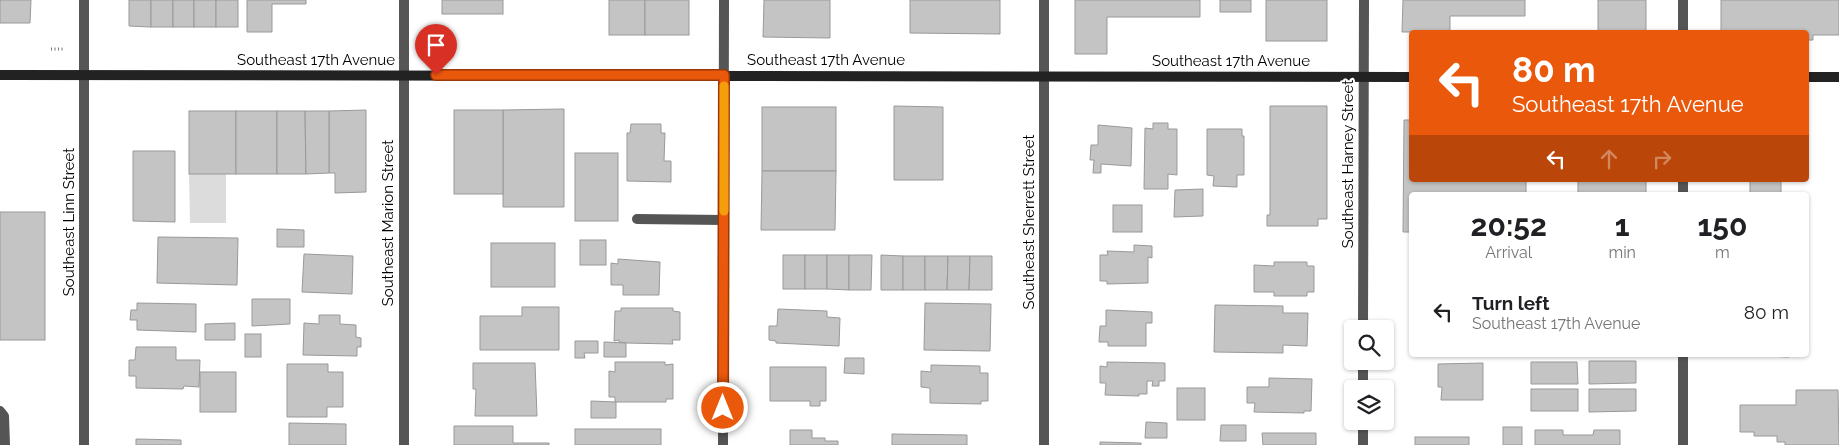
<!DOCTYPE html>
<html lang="en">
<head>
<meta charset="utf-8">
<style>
	:root { --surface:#fff; --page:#f2f2f2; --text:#202124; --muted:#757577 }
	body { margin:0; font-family:Raleway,sans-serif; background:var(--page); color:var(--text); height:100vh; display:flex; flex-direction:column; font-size:19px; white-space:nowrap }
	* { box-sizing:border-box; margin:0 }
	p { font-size:16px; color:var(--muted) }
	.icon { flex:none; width:28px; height:28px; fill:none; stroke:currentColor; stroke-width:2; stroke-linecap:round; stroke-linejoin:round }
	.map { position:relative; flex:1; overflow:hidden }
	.side { position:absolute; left:1409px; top:192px; width:400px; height:165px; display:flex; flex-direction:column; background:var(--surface); border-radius:5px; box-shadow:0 1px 4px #0004 }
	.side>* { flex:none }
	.guide { position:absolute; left:1409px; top:30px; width:400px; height:152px; border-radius:5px; box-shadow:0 1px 4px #0004; background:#ea580c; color:#fff; overflow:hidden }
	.tools { position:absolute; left:1344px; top:320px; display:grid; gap:10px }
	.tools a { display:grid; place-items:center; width:50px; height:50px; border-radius:5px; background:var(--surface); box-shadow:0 1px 4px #0004; font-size:25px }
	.pin { position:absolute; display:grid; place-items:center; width:42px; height:42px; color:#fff; margin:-51px -21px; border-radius:50% 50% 50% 0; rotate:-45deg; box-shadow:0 0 5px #0007 }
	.pin .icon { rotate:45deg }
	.me { position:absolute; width:55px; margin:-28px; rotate:0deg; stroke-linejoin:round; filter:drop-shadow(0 0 4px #0008) }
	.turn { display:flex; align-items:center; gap:18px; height:105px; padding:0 20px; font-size:22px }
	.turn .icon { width:65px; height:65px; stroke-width:2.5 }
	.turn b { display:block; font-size:35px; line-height:42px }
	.lanes { display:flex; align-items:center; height:48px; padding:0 20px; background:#0003; justify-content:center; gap:25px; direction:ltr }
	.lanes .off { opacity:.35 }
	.eta { display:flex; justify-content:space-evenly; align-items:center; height:85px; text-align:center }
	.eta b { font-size:30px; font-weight:700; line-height:35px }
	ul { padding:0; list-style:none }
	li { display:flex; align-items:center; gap:15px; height:70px; padding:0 20px }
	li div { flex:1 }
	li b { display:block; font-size:19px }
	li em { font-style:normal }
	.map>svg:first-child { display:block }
</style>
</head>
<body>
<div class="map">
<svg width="1839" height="445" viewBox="0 0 1839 445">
	<rect width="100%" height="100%" fill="#fff"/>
	<polygon fill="#dcdcdc" points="189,174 226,174 226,223 190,223"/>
	<g fill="#c4c4c4" stroke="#999">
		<polygon points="0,0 31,0 30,23 0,23"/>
		<polygon points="129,0 151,0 151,27 129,26"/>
		<rect x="151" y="0" width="22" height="27"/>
		<rect x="173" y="0" width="21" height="27"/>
		<rect x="194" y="0" width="22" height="27"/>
		<rect x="216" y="0" width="22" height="27"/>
		<polygon points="247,0 306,0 306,4 272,4 272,32 247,32"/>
		<rect x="442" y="0" width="61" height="14"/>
		<rect x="609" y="0" width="36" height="35"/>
		<rect x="645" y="0" width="44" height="35"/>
		<polygon points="764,0 830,0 830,38 763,37"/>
		<polygon points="910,0 1000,0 1000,34 910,33"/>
		<polygon points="1075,0 1200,0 1200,17 1107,17 1107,54 1075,54"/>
		<rect x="1220" y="0" width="31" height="12"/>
		<rect x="1266" y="0" width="61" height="41"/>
		<polygon points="1403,0 1525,0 1525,16 1450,16 1450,32 1402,32"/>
		<rect x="1598" y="0" width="48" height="32"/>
		<polygon points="1721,0 1839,0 1839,35 1813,35 1813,40 1806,40 1806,32 1721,32"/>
		<polygon points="894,106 943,107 943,180 894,180"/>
		<polygon points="1270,106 1327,106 1327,219 1318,219 1318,226 1267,226 1267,215 1270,215"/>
		<rect x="762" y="107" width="74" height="64"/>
		<polygon points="564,109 564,207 503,207 503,110"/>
		<polygon points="366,110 366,192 335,193 335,173 329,173 329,111"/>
		<rect x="454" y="110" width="49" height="84"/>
		<rect x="189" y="111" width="47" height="63"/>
		<rect x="236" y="111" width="41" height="63"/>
		<polygon points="277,111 305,111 306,174 277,174"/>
		<polygon points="305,111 329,111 329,173 306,174"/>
		<polygon points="1404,120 1411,120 1411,180 1526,180 1526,195 1411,195 1411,232 1403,232"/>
		<polygon points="1153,123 1168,123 1168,129 1177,129 1177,175 1168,174 1168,189 1144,189 1145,128 1153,129"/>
		<polygon points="631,124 661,124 661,133 665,133 664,161 671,161 671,182 627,181 627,133 630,133"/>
		<polygon points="1098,125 1132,128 1131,166 1101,164 1101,173 1093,173 1094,160 1090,160 1091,145 1098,145"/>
		<polygon points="1207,129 1242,129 1242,136 1244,136 1244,175 1237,175 1237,187 1213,186 1214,176 1207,175"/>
		<polygon points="133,151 175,151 175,222 133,221"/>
		<rect x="575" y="153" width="43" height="68"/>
		<polygon points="762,171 836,171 835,230 761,230"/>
		<rect x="1578" y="180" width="68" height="15"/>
		<rect x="1750" y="180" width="31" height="15"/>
		<polygon points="1203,189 1203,216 1174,217 1175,190"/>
		<rect x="1113" y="205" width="29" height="27"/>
		<rect x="0" y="212" width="45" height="128"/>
		<polygon points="277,229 304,230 304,247 277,247"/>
		<polygon points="158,237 238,238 237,285 157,283"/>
		<rect x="580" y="240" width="26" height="25"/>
		<rect x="491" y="243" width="64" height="44"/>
		<polygon points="1134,245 1152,246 1152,258 1148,257 1148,283 1107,284 1107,281 1100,281 1100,255 1108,255 1107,251 1134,252"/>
		<polygon points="304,254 353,256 352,294 302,292"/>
		<rect x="783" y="255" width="22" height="34"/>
		<rect x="805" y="255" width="22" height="34"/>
		<polygon points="827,255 849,255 849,290 827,289"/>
		<polygon points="849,255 872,255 871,290 849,290"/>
		<polygon points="881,255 903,256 903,290 881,290"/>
		<rect x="903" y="256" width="22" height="34"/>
		<polygon points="925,256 948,256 947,290 925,290"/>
		<polygon points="948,256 970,256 969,290 947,290"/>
		<polygon points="970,256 992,256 992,290 969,290"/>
		<polygon points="618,259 660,262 659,295 623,295 623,285 611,285 611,263 618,264"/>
		<polygon points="1274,262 1307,262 1307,266 1314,266 1314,292 1307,292 1307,296 1274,296 1274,292 1254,292 1254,265 1274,266"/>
		<polygon points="252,299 290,299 290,324 252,326"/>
		<polygon points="137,303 196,304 196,332 137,330 137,320 130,320 131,310 137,310"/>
		<polygon points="925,303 991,304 990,351 924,350"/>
		<polygon points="1215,305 1283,306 1283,313 1308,313 1307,346 1283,345 1283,353 1214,352"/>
		<polygon points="522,307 559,307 559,350 480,350 480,316 522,316"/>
		<polygon points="621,308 673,308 673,311 680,312 680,340 672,340 673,344 626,343 619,342 619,340 614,341 615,311 621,311"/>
		<polygon points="778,309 827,311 827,317 840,318 839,346 776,343 776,341 769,340 769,326 777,326"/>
		<polygon points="1106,310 1152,312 1152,323 1146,323 1146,346 1108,346 1108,342 1099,342 1100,326 1106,326"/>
		<polygon points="319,315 340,315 340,324 356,325 356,337 361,338 361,347 357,347 357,356 303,355 304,323 319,324"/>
		<polygon points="235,323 235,340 205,340 205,324"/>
		<rect x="245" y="334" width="16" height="23"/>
		<polygon points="575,341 598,341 598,353 584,353 585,358 575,358"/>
		<polygon points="604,342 626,343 626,357 604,357"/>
		<polygon points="136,347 176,347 176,360 200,360 199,387 184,386 183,389 136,388 136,376 129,376 129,360 135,360"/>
		<polygon points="1741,355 1789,355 1789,357"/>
		<polygon points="845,358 864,358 864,374 844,373"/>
		<polygon points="1589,361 1636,361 1636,383 1589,384"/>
		<polygon points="615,362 665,362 665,365 673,364 673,399 666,399 666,402 615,402 615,397 609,397 609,371 615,372"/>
		<polygon points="1107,362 1165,363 1165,381 1159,381 1159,386 1152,386 1153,381 1147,381 1147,394 1139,394 1139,396 1105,395 1106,383 1100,383 1100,366 1107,367"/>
		<polygon points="1531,362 1577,362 1578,384 1531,384"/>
		<polygon points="473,363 535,363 537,416 475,416 476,389 473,389"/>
		<polygon points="1483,363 1483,400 1441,400 1442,387 1438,387 1438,364"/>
		<polygon points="287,364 328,364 328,372 343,372 343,407 327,407 327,417 287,417"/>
		<polygon points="931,365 980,366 980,373 988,373 988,401 981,401 981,404 930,403 930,388 921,387 921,371 931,372"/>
		<polygon points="770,367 826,367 826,401 820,401 820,406 810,406 810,401 770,401"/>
		<rect x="200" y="372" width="36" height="40"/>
		<polygon points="1269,378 1312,379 1311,411 1304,411 1304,413 1254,412 1255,403 1247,403 1247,387 1269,387"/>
		<rect x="1177" y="388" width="28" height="32"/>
		<rect x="1531" y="389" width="47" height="22"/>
		<polygon points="1589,389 1636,389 1636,411 1589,412"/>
		<polygon points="1796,390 1838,390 1839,445 1785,445 1785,442 1777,442 1777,436 1754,436 1754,432 1740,432 1740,405 1796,405"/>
		<polygon points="591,401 616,402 616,418 591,418"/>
		<polygon points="1146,422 1167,423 1167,438 1145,438"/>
		<polygon points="289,423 346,424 346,445 289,445"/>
		<polygon points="1221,425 1246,425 1246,441 1220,441"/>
		<polygon points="454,426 513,426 513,443 549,443 549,445 454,445"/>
		<rect x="1503" y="427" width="19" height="18"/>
		<rect x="575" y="429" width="86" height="16"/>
		<polygon points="790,430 812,430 812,438 825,438 825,441 838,441 838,445 790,445"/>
		<polygon points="1535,430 1563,430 1563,435 1593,435 1594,430 1620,430 1620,445 1535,445"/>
		<polygon points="1262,433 1316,433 1316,445 1263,445"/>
		<polygon points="892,434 967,435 967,445 892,445"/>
		<rect x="1415" y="437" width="54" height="8"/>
		<polygon points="136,439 181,440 181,445 136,445"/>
		<polygon points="1100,442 1141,443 1141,445 1100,445"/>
	</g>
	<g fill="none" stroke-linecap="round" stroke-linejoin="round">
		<polyline stroke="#777" stroke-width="3" stroke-dasharray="1 2.5" stroke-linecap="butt" points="51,49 65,49"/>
		<g stroke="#555" stroke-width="10">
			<polyline points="637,219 724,220"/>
			<polyline points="0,411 4,416 5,445"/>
		</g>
		<g stroke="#555" stroke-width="10">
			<polyline points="84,0 84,445"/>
			<polyline points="404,0 404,445"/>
			<polyline points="1683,32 1683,0"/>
			<polyline points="1683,180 1683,195"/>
			<polyline points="1363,329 1364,0"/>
			<polyline points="1683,355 1683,445"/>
			<polyline points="1363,361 1363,389"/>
			<polyline points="1363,421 1363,445"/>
			<polyline points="723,445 724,0"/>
			<polyline points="1044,445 1044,0"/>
		</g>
		<g stroke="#222" stroke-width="10">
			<polyline points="0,75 1411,77"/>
			<polyline points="1806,77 1839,77"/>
		</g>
	</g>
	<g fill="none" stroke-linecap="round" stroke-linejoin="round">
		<defs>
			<polyline id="route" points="436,75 724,75 723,408"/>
		</defs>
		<use href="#route" stroke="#983908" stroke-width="12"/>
		<use href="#route" stroke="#ea580c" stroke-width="9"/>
		<polyline stroke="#f59e0b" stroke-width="9" points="724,211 724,86"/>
	</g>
	<g text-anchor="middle" stroke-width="4" stroke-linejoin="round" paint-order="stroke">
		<g font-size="15" fill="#000" stroke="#fff">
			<text x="316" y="65">Southeast 17th Avenue</text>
			<text x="826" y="65">Southeast 17th Avenue</text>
			<text x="1231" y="66">Southeast 17th Avenue</text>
			<text transform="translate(1348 164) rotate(-90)" y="5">Southeast Harney Street</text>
			<text transform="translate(69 222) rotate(-90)" y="5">Southeast Linn Street</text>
			<text transform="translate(1029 222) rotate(-90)" y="5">Southeast Sherrett Street</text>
			<text transform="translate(388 223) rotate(-90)" y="5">Southeast Marion Street</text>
		</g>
	</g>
</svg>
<div class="tools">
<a><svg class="icon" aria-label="search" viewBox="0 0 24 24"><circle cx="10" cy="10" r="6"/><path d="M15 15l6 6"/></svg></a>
<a><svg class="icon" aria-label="layers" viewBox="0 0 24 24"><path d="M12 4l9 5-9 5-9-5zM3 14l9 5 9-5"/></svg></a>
</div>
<div class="pin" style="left:436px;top:75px;background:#d93025"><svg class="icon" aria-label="arrive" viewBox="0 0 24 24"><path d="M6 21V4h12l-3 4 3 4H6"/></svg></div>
<svg class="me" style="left:723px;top:408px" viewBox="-20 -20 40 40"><circle r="17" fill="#ea580c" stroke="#fff" stroke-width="3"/><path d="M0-11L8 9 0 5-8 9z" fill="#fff"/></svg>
<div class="guide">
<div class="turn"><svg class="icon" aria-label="left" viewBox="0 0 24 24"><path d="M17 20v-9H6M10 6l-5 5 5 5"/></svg><div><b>80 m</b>Southeast 17th Avenue</div></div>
<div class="lanes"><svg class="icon" aria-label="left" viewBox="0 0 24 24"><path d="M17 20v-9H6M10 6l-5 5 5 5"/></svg><svg class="icon off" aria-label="ahead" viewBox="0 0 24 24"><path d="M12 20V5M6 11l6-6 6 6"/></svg><svg class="icon off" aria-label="right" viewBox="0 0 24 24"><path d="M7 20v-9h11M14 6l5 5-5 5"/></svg></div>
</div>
<section class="side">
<div class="eta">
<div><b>20:52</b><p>Arrival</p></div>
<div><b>1</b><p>min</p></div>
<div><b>150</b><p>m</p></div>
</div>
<ul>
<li><svg class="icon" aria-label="left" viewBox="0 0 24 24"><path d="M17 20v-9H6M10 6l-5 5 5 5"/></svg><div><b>Turn left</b><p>Southeast 17th Avenue</p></div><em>80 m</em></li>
</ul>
</section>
</div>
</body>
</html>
